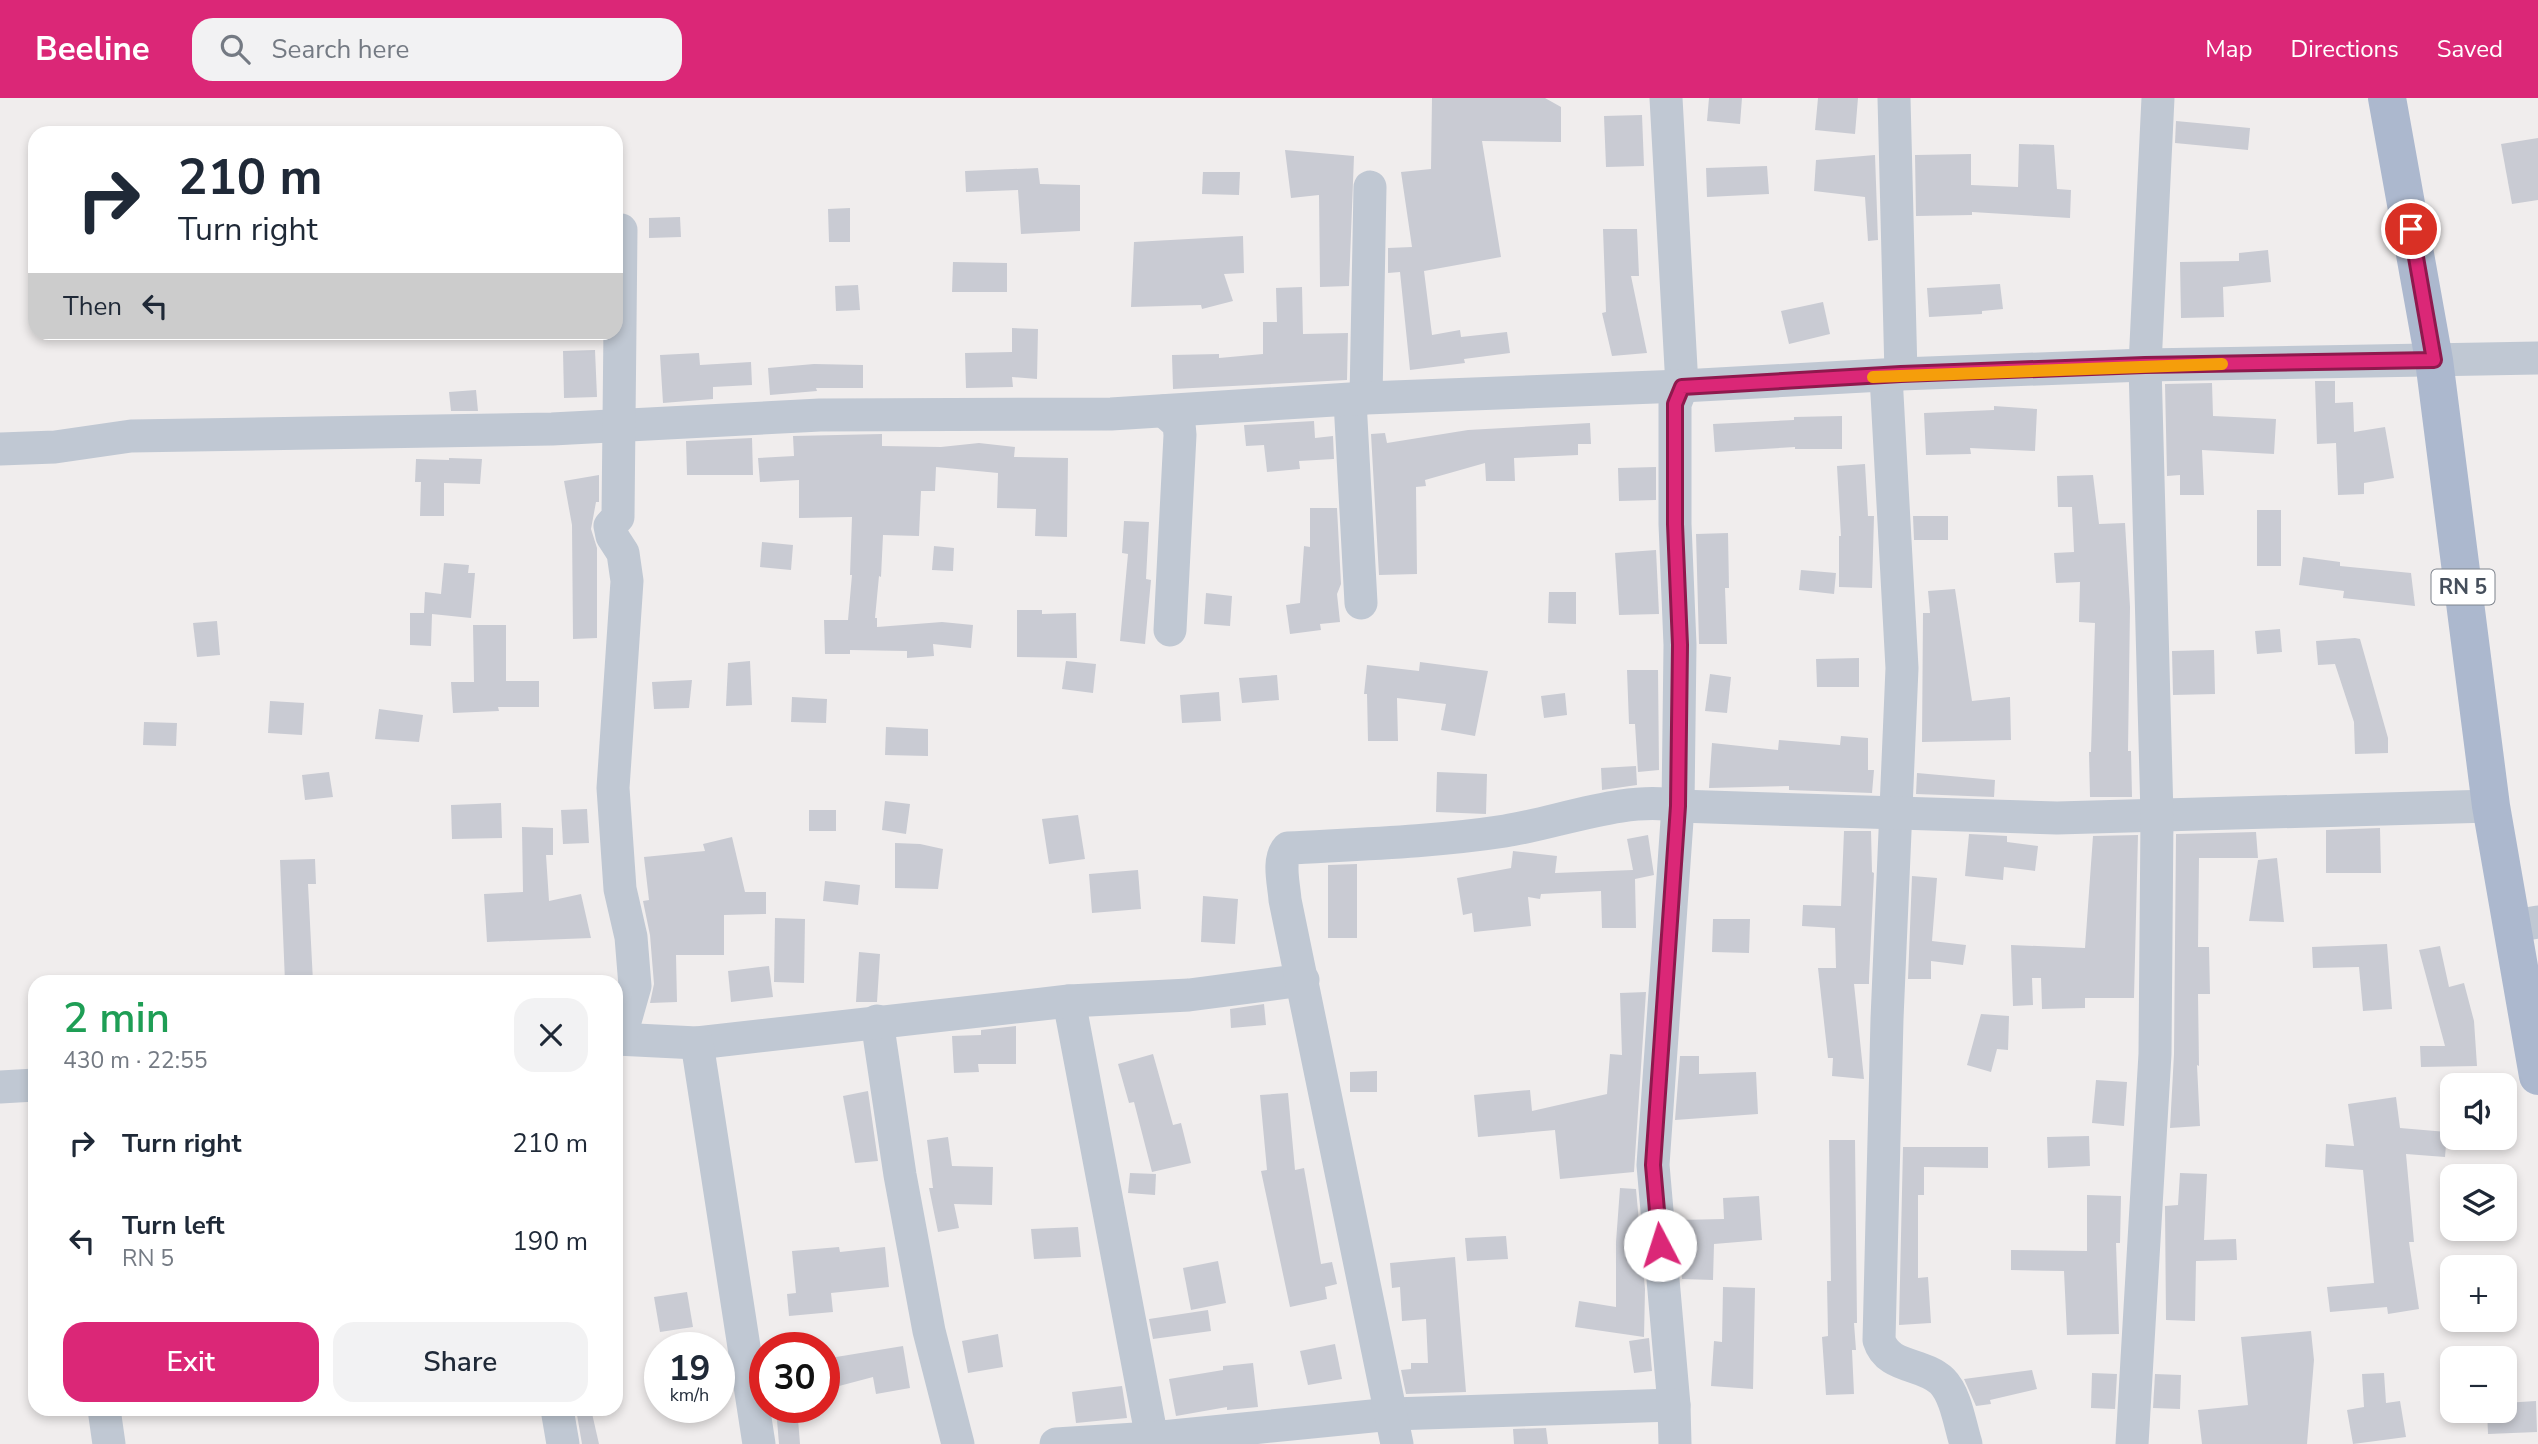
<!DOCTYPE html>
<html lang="en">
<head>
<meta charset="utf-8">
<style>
	:root { --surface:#fff; --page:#f2f2f3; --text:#1f2937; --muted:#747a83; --accent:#db2777 }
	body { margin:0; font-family:"Nunito Sans",sans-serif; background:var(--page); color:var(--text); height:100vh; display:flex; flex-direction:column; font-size:26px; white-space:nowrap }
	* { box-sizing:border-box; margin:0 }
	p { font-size:23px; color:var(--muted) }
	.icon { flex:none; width:38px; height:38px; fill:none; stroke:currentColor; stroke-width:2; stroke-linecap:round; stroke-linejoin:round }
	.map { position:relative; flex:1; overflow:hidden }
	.drawer { position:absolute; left:28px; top:877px; width:595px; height:441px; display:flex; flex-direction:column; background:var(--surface); border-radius:21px; box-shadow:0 4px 10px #0003 }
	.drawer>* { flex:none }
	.guide { position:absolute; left:28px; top:28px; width:595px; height:214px; border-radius:21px; box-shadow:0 4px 10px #0003; background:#fff; color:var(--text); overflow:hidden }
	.tools { position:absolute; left:2440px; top:975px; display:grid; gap:14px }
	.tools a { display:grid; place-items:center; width:77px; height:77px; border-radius:14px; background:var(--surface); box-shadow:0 4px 10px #0003; font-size:35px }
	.speed { position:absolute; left:644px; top:1234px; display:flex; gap:14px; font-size:35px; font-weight:700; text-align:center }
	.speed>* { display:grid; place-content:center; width:91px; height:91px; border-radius:50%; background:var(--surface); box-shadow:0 4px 10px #0003; line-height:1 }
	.speed small { font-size:18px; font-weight:400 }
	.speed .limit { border:10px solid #d22; background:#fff; color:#111 }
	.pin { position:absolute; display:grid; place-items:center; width:60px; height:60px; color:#fff; margin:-30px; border:4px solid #fff; border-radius:50%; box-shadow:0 2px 7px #0007 }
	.me { position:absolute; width:77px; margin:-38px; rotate:355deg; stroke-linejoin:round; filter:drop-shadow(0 0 5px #0008) }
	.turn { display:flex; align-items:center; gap:24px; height:147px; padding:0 35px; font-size:32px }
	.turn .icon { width:91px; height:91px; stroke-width:2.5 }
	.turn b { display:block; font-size:49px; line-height:60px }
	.then { display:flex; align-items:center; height:66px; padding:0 35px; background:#0003; gap:14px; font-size:26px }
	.round { display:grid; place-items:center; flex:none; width:74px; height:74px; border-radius:21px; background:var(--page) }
	.summary { display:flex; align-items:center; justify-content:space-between; height:119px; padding:0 35px }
	h1 { font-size:42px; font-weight:600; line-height:52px; color:#1e9e55 }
	.cta { display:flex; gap:14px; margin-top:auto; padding:14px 35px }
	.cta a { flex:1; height:80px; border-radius:21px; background:var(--accent); color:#fff; font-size:28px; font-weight:600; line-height:80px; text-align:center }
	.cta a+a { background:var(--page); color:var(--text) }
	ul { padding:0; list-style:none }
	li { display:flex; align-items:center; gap:21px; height:98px; padding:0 35px }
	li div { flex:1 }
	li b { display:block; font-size:26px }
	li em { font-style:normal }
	header { display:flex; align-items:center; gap:42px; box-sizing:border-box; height:98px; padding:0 35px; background:var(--accent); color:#fff }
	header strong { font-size:33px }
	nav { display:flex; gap:38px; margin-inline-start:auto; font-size:24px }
	.search { width:490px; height:63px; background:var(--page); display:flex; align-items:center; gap:18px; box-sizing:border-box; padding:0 24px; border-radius:21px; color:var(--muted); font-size:26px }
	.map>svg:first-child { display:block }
</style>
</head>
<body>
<header>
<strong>Beeline</strong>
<div class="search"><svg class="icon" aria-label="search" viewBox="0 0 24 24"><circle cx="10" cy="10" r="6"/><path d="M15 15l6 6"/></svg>Search here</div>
<nav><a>Map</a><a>Directions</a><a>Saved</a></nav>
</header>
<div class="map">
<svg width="2538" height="1346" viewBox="0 0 2538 1346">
	<rect width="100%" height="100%" fill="#f0eded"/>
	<g fill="#c9cbd3">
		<polygon points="1432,0 1545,0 1561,9 1561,44 1482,43 1501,159 1424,173 1432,237 1460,232 1461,239 1507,234 1510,255 1464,261 1465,265 1410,272 1400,174 1388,175 1388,150 1412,149 1401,74 1431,71"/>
		<polygon points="1709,0 1742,0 1740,26 1707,23"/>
		<polygon points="1818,0 1858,0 1855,36 1815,32"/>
		<polygon points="1642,17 1644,68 1606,69 1604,18"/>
		<polygon points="2176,23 2250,30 2248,52 2175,45"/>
		<polygon points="2538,40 2538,102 2512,106 2501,46"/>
		<polygon points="2019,46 2054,47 2057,91 2071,92 2070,120 1972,114 1972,117 1916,118 1915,57 1971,56 1971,87 2018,89"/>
		<polygon points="1285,52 1354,58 1349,188 1320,189 1319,97 1291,100"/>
		<polygon points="1875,57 1878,142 1868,143 1865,99 1814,93 1816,62"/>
		<polygon points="1767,68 1769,96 1707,99 1706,70"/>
		<polygon points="1038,70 1040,86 1080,87 1080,133 1021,136 1018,92 966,94 965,73"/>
		<polygon points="1203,74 1240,74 1239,97 1202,96"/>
		<polygon points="850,110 850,144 829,144 828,111"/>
		<polygon points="680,119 681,139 649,140 649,120"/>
		<polygon points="1603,131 1637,131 1639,178 1631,178 1647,255 1612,258 1602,215 1606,214"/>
		<polygon points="1243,138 1244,175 1224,176 1233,203 1202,211 1201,207 1131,209 1134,144"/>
		<polygon points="2268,152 2271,184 2223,189 2224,219 2181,220 2180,164 2239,163 2239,155"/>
		<polygon points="953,164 1007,165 1007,194 952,194"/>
		<polygon points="2000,186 2003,211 1982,213 1982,216 1929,219 1927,190"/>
		<polygon points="858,187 860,212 836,213 835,188"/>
		<polygon points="1302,189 1303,236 1348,235 1347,282 1173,291 1172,257 1219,256 1219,260 1263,256 1263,224 1277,224 1276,190"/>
		<polygon points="1823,204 1830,236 1789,246 1781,213"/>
		<polygon points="1012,230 1038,231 1037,281 1012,279 1013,289 966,290 965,255 1012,254"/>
		<polygon points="595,252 597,299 564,300 563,253"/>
		<polygon points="699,255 700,267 751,264 752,287 713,289 713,301 663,305 660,257"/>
		<polygon points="814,266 863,267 863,290 816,290 817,293 770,297 768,270"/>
		<polygon points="2315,283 2335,283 2335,305 2353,304 2354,334 2385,329 2394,380 2364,385 2364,396 2338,397 2336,345 2317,346"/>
		<polygon points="2212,285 2213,318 2276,321 2274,356 2202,352 2204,397 2180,397 2180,377 2167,378 2165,286"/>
		<polygon points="476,292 478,313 451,313 449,294"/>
		<polygon points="1994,308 2037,311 2035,353 1970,350 1971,356 1926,357 1924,315 1994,312"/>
		<polygon points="1842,318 1842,351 1795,351 1795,349 1715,354 1713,326 1794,322 1794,319"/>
		<polygon points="1314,323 1315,340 1333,338 1334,361 1299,363 1300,371 1267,374 1264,347 1246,348 1244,327"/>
		<polygon points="1590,325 1591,346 1578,346 1578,357 1514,360 1515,383 1486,383 1485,365 1425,382 1426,388 1416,389 1417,476 1379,477 1371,336 1385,335 1387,345 1468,332"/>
		<polygon points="882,336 882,348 941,349 979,345 1015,349 1014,359 1068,360 1067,439 1035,438 1036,411 997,410 998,375 936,369 935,393 921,393 919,438 883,437 881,479 879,478 875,520 877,520 877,529 942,524 973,527 971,550 933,546 934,558 907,560 907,553 850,552 850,556 825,556 824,522 848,522 852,477 850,477 852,419 799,420 799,382 760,384 758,360 794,358 793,338"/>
		<polygon points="752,340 753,377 687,377 686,343"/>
		<polygon points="449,360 482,361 480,386 444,385 444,418 420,418 421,384 415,384 416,361 449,362"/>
		<polygon points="1865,366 1868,418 1874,418 1872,490 1839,489 1839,438 1841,438 1837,368"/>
		<polygon points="1656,369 1656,402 1619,403 1618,370"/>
		<polygon points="599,377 599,404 596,404 591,431 597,450 597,540 573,541 572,427 564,383"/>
		<polygon points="2093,377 2099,426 2125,425 2130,509 2128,653 2131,653 2132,699 2090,699 2089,654 2091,654 2095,525 2079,524 2080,484 2056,485 2054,455 2074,454 2072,409 2058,409 2057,378"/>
		<polygon points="1310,410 1337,410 1341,486 1337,496 1340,524 1320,526 1321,532 1290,536 1286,507 1300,505 1304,448 1310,449"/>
		<rect x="2257" y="412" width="24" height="56"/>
		<polygon points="1913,418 1948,418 1948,442 1914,442"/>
		<polygon points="1124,423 1149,424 1146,481 1151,482 1145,546 1120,543 1128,456 1122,455"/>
		<polygon points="1728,435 1729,490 1725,490 1727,546 1699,546 1696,436"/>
		<polygon points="762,444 793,447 791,472 760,469"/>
		<polygon points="934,448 954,450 953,473 932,472"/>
		<polygon points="1656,452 1659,516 1619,517 1615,455"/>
		<polygon points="2303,459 2340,464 2340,468 2411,475 2415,508 2343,500 2344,493 2299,487"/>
		<polygon points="444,465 469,467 468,475 475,475 471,520 432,516 431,548 410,547 410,515 424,515 425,494 441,496"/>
		<polygon points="1801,472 1836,475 1834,496 1799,492"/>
		<polygon points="1955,491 1972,603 2010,599 2011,642 1922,644 1923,515 1930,515 1928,493"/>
		<polygon points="1549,494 1576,494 1576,526 1548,525"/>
		<polygon points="1206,495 1232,498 1230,528 1204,526"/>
		<polygon points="1017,512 1042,512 1042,516 1076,515 1077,560 1017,559"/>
		<polygon points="217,523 220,557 197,559 193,525"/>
		<polygon points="473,527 506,527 506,583 539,583 539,609 498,609 499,613 453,615 451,584 474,584"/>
		<polygon points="2280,531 2282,554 2257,556 2255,533"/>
		<polygon points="2355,540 2360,541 2388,640 2388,655 2355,656 2354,624 2335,566 2318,567 2316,543"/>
		<polygon points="2214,552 2215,596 2173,597 2172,553"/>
		<polygon points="1859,560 1859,589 1817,589 1816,561"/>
		<polygon points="750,563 752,607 726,608 728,565"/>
		<polygon points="1066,563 1096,566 1093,595 1062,591"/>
		<polygon points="1420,564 1488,573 1475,638 1441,632 1446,606 1397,600 1398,643 1368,643 1367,596 1364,596 1367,567 1419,573"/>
		<polygon points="1627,572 1658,572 1659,672 1638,674 1635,626 1629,626"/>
		<polygon points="1710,576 1731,579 1727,615 1705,613"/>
		<polygon points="1277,577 1279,602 1242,605 1239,580"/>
		<polygon points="692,582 689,610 654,611 652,584"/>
		<polygon points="1219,594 1221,623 1182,625 1180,597"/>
		<polygon points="1565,595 1567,617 1544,620 1541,598"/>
		<polygon points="792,599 827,601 826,625 791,624"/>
		<polygon points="270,603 304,605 302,637 268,635"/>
		<polygon points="379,611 423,617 419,644 375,641"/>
		<polygon points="144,624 177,625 176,648 143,647"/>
		<polygon points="886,629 928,631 928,658 885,657"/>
		<polygon points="1841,638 1868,640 1868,672 1874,672 1872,695 1789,692 1789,688 1709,690 1712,645 1778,652 1779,642 1840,647"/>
		<polygon points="1636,668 1637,687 1602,692 1601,670"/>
		<polygon points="329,674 333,699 305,702 302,677"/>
		<polygon points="1437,674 1487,676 1486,716 1436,714"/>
		<polygon points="1917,675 1995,682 1994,699 1916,696"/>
		<polygon points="885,703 910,706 906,736 882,732"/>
		<polygon points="501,705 502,740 452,741 451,707"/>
		<polygon points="587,711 589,745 563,746 561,712"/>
		<rect x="809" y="712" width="27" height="21"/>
		<polygon points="1078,717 1085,761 1049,766 1042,721"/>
		<polygon points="522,729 553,730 553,757 546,757 549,803 581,796 591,840 487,844 484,796 523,794"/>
		<polygon points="2380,730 2381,775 2326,775 2326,732"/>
		<polygon points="1844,733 1871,733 1872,774 1874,775 1869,881 1869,886 1854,886 1864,981 1832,978 1833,960 1828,960 1818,870 1836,870 1835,830 1802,828 1803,807 1841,808"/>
		<polygon points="2256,734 2258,760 2199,760 2198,849 2209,849 2210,896 2198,896 2199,968 2197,967 2200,1028 2170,1030 2174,956 2176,736"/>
		<polygon points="1969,736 2007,738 2007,744 2038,748 2035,773 2004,769 2003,782 1965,778"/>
		<polygon points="1648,737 1654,777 1635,781 1636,830 1602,830 1601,793 1541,796 1540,801 1528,799 1531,828 1474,834 1472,815 1463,817 1457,780 1511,770 1513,753 1557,758 1555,775 1633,772 1627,741"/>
		<polygon points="2138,737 2134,900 2085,900 2085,910 2042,911 2041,880 2032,880 2033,907 2013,908 2011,847 2085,850 2093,738"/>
		<polygon points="732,739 745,794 766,794 766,816 724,817 724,857 676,857 677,904 650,905 654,886 650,837 643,803 649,802 644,759 705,753 703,746"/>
		<polygon points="895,745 920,746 943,751 938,791 895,790"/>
		<polygon points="2277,760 2284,824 2249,823 2258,762"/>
		<polygon points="315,761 316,786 308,786 313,884 285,884 280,762"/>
		<polygon points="1357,766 1357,840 1328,840 1328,767"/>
		<polygon points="1138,772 1141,811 1092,815 1089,776"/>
		<polygon points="1912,778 1937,780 1932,843 1966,847 1963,867 1931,863 1931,881 1908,881"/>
		<polygon points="825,783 860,787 858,807 823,803"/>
		<polygon points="1203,798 1238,801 1235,846 1201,844"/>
		<polygon points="775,820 805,821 804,885 774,884"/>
		<polygon points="1713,821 1750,821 1749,855 1712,854"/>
		<polygon points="2387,846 2392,911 2363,913 2359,869 2313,870 2312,849"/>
		<polygon points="2440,848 2449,889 2464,885 2474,923 2477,968 2421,969 2420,948 2445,948 2419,852"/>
		<polygon points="859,854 880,856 877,904 856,904"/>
		<polygon points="769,868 773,899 731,904 728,873"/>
		<polygon points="1646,894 1634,1074 1560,1081 1555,1032 1478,1039 1474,997 1530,992 1532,1013 1607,996 1610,956 1622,957 1620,895"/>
		<polygon points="1264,906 1266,927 1231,930 1230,911"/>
		<polygon points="1981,916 2009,918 2008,952 1997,951 1991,974 1967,967"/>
		<polygon points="1016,928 1016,966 978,966 979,974 954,975 952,938 981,937 981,932"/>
		<polygon points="1153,956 1173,1027 1181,1025 1191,1065 1152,1074 1134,1004 1129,1005 1118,966"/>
		<polygon points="1680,958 1699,958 1699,976 1756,974 1758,1016 1675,1022"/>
		<polygon points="1377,973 1377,994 1350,994 1350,974"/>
		<polygon points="2096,982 2127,984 2124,1028 2092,1025"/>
		<polygon points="868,993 878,1063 855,1065 843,998"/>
		<polygon points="1288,995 1295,1072 1304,1070 1321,1166 1332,1164 1337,1186 1325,1189 1327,1201 1290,1209 1261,1073 1267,1072 1260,997"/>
		<polygon points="2396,999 2400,1030 2447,1034 2445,1059 2406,1056 2414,1144 2409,1144 2419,1211 2388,1216 2387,1209 2330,1214 2327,1189 2374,1185 2363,1072 2325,1069 2326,1046 2354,1048 2348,1006"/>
		<polygon points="2089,1038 2090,1068 2048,1070 2047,1039"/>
		<polygon points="948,1039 952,1068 993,1069 992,1107 954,1106 959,1130 938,1134 929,1090 933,1090 927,1042"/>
		<polygon points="1829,1042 1855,1042 1857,1225 1854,1225 1856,1252 1852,1252 1854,1296 1826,1297 1822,1239 1828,1238 1827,1183 1831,1183"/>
		<polygon points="1903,1049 1988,1049 1988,1070 1924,1069 1924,1097 1918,1097 1918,1180 1928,1179 1931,1225 1899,1227"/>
		<polygon points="1130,1075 1156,1076 1155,1097 1128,1095"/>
		<polygon points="2180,1075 2207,1076 2204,1142 2236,1141 2237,1162 2196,1163 2195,1223 2166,1222 2165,1108 2178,1107"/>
		<polygon points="1620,1090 1636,1091 1645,1191 1644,1239 1575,1229 1579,1203 1616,1209 1616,1144"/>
		<polygon points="2087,1097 2121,1098 2120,1145 2116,1145 2119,1236 2067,1237 2064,1173 2011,1172 2011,1152 2087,1153"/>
		<polygon points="1759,1098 1762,1142 1714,1146 1713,1182 1682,1181 1677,1122 1724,1121 1723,1100"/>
		<polygon points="1078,1129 1081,1159 1034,1161 1031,1131"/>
		<polygon points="1506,1138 1508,1161 1467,1163 1465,1140"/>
		<polygon points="839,1149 840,1154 885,1149 889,1189 831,1195 833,1214 789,1218 787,1196 796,1195 792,1153"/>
		<polygon points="1455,1159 1466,1294 1406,1296 1401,1272 1411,1271 1411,1265 1428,1265 1426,1221 1402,1223 1400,1189 1392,1190 1390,1165"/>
		<polygon points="1218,1163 1226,1205 1191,1212 1183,1170"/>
		<polygon points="1723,1189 1755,1190 1753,1291 1711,1288 1714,1243 1722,1244"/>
		<polygon points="687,1194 693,1229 660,1234 654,1199"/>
		<polygon points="1208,1212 1211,1233 1153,1241 1149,1221"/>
		<polygon points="2311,1233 2314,1262 2307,1346 2202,1346 2198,1312 2248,1307 2241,1239"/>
		<polygon points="998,1236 1003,1269 968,1275 962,1243"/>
		<polygon points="1649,1240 1652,1273 1634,1275 1629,1243"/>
		<polygon points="1335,1246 1342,1281 1308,1287 1300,1253"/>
		<polygon points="903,1248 910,1290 876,1296 873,1279 824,1292 824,1261"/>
		<polygon points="1253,1265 1258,1309 1227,1312 1227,1309 1176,1318 1169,1281 1223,1272 1223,1268"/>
		<polygon points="2032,1272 2037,1291 1990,1302 1991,1306 1976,1308 1964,1281"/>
		<polygon points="2092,1275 2117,1276 2115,1311 2091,1310"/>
		<polygon points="2384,1275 2386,1305 2400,1303 2406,1339 2353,1346 2347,1312 2364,1309 2362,1276"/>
		<polygon points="2155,1276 2181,1277 2180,1311 2153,1310"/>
		<polygon points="1122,1288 1127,1320 1076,1325 1072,1294"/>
		<polygon points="2536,1303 2537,1334 2488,1336 2487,1312 2504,1312 2504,1305"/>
		<polygon points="576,1311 591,1311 599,1346 582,1346"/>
		<polygon points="798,1321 800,1346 779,1346 777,1322"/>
		<polygon points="1546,1330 1548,1346 1514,1346 1513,1331"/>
	</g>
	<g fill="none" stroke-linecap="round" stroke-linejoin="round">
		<g stroke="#c0c8d3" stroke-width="33">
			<polyline points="1666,0 1682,288 1675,306 1675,426 1680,547 1678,708 1653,1067 1674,1307 1675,1346"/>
			<polyline points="1894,0 1901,276"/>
			<path d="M1886,278L1902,570L1887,921L1879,1242C1888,1271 1922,1264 1942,1283C1956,1297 1960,1327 1966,1346"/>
			<polyline points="1366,300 1370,89"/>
			<polyline points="1350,303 1361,505"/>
			<polyline points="1164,313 1179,326 1180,337 1170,532"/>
			<polyline points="0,351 55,349 131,338 552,331 820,317 1111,316 1366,300 1682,288 1901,276 2145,267 2538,260"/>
			<polyline points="2514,828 2538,824"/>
			<polyline points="1069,903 1153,1346"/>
			<polyline points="877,923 900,1077 929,1233 958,1346"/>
			<polyline points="616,941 697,945 1069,903 1189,897 1303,882"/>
			<polyline points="620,941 635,888 631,839 620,791 613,690 627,483 623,455 612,438 610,428 618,419 621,132"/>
			<polyline points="697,945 759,1346"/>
			<polyline points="0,989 35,987"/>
			<polyline points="104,1311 109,1346"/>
			<polyline points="557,1311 563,1346"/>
			<polyline points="1056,1346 1152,1340 1392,1316 1674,1307"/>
			<path d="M1397,1346L1285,802C1284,786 1277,762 1288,750C1360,746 1434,744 1505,733C1557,725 1628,697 1678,708L2057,720L2491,708"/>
			<polyline points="2132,1346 2155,956 2157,718 2145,267 2158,0"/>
		</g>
		<polyline stroke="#acb8ce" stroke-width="38" points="2387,0 2434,262 2491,708 2538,978"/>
	</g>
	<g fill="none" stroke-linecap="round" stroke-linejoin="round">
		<defs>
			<polyline id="route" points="1660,1147 1653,1067 1678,708 1680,547 1675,426 1675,306 1682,289 1901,276 2145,267 2434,262 2411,131"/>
		</defs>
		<use href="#route" stroke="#8e194d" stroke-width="18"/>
		<use href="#route" stroke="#db2777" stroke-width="12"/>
		<polyline stroke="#f59e0b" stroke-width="12" points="1873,279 2222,266"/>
	</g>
	<g text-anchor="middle" stroke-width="5" stroke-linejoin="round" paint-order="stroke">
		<rect fill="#fff" stroke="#7d838c" stroke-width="2" x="2431.5" y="471.5" width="63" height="35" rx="5"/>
		<g font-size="21" font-weight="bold" fill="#454e5b">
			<text x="2463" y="496">RN 5</text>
		</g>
	</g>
</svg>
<div class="tools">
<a><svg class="icon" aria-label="sound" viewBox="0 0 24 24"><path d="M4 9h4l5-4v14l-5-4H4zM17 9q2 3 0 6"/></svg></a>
<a><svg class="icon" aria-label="layers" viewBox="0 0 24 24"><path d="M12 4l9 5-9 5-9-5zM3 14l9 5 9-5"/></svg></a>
<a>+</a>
<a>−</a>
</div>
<div class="speed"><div>19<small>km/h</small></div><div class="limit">30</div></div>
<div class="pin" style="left:2411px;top:131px;background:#d93025"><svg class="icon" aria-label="arrive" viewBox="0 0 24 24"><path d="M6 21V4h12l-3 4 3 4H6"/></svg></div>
<svg class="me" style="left:1660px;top:1147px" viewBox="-20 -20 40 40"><circle r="19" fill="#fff"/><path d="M0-13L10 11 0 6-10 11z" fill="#db2777"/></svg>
<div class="guide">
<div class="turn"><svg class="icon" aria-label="right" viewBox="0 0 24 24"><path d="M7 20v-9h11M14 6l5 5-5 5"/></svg><div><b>210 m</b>Turn right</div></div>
<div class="then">Then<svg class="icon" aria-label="left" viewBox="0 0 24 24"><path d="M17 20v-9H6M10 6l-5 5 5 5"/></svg></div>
</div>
<section class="drawer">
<div class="summary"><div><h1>2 min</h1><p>430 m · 22:55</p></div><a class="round"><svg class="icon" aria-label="close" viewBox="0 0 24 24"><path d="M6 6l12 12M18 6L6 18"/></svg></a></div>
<ul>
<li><svg class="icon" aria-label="right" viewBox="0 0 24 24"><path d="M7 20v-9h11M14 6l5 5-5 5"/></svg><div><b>Turn right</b></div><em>210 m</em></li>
<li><svg class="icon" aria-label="left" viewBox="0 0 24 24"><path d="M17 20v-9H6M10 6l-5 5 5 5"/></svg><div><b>Turn left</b><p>RN 5</p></div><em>190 m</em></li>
</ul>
<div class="cta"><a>Exit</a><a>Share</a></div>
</section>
</div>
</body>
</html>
